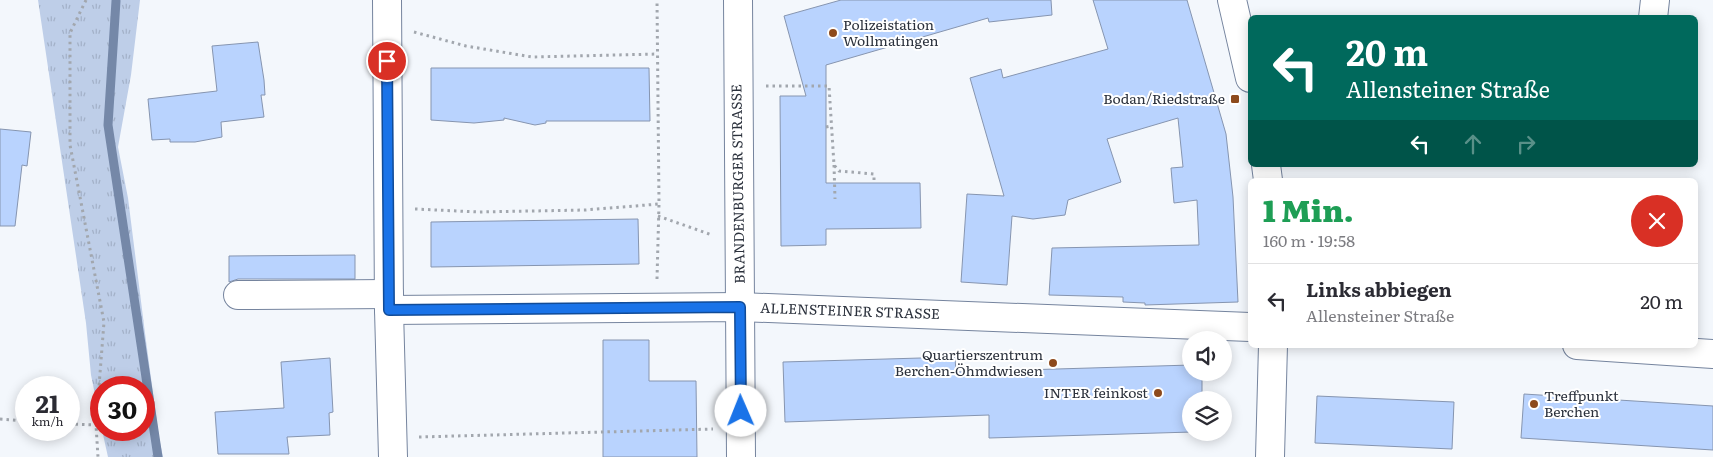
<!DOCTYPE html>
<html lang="de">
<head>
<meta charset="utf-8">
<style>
	:root { --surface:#fff; --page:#f2f2f3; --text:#2b2b33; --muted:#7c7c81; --line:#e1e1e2 }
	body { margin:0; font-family:Literata,serif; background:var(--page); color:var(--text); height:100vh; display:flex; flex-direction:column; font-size:19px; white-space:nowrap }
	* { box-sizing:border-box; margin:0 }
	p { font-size:16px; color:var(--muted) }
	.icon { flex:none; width:28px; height:28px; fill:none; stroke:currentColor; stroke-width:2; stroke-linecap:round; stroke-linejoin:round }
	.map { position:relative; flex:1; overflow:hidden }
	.details { position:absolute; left:1248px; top:178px; width:450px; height:170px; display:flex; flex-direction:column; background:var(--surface); border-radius:8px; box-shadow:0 2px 12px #0003 }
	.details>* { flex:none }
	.hud { position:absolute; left:1248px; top:15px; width:450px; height:152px; border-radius:8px; box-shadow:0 2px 12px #0003; background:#00695c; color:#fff; overflow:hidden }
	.buttons { position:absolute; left:1182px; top:331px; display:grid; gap:10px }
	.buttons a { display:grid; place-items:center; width:50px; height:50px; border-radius:50%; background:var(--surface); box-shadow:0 2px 12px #0003; font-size:25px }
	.speed { position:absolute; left:15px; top:376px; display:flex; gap:10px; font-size:25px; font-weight:700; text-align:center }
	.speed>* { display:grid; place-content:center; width:65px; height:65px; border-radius:50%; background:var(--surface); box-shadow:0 2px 12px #0003; line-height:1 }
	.speed small { font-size:12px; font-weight:400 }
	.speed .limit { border:8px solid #d22; background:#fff; color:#111 }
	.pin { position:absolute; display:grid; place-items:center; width:42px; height:42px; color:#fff; margin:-21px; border:2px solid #fff; border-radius:50%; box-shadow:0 1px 5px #0007 }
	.me { position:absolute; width:55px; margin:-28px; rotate:359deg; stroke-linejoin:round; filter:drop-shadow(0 0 4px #0008) }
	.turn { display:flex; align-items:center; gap:18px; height:105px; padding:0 15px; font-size:22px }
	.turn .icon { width:65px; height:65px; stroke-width:2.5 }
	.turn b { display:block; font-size:35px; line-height:42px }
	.lanes { display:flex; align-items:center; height:48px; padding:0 15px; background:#0003; justify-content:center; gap:25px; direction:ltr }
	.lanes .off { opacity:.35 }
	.round { display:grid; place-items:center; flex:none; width:52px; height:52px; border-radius:26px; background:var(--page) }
	.overview { display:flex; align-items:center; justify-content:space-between; height:85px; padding:0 15px }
	h1 { font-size:30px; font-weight:800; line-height:38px; color:#1e9e55 }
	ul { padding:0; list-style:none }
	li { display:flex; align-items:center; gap:15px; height:75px; padding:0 15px; border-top:1px solid var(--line) }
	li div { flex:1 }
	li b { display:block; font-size:19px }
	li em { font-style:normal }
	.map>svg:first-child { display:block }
</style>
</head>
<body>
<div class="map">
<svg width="1713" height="457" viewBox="0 0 1713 457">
	<defs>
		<pattern id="park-tufts" width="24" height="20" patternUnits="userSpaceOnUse" patternTransform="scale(1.25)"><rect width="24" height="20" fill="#becee8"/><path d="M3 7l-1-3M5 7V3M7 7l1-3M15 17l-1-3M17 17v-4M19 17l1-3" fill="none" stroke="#a3b1c8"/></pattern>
	</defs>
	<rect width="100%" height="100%" fill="#f3f7fc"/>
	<polygon fill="url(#park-tufts)" points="38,0 140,0 131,75 118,147 128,198 145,333 159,438 163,457 108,457 102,430 144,430 144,388 101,388 101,424 91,375 86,323"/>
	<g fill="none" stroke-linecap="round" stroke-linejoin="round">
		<polyline stroke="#7588a8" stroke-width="9" points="116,1 108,125 158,457"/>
	</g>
	<g fill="#b9d3fe" stroke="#8695b0">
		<polygon points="841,0 1051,0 1052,15 989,22 988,18 826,65 826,183 920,183 921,228 826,229 826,245 781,246 780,96 806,96 784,16"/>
		<polygon points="1093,0 1187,0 1226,134 1233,197 1238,302 1145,305 1145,303 1123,302 1123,297 1049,295 1052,248 1199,245 1197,200 1174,203 1171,168 1183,167 1178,118 1107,139 1121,182 1068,200 1065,215 1033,219 1012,216 1007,285 961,282 967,194 1004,196 970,78 1001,69 1003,78 1108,49"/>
		<polygon points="258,42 264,80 265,95 261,95 264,117 221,122 222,137 195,142 170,142 170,139 152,140 148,99 217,91 212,46"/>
		<polygon points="431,68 649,68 650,121 546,121 546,123 535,125 504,118 504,120 474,123 431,120"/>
		<polygon points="0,129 31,132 27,166 22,165 15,226 0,226"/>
		<polygon points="638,219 639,264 431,267 431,222"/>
		<polygon points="355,255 355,279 238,279 229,282 229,256"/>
		<polygon points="603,340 649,340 649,381 696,381 697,457 603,457"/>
		<polygon points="955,357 956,372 1191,365 1191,372 1202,372 1202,400 1191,400 1192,432 989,438 989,415 785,422 783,362"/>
		<polygon points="330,358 333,412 329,413 330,435 287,437 289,454 218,454 215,412 284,408 281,362"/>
		<polygon points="1524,394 1713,406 1713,450 1521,438"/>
		<polygon points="1317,396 1454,402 1452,449 1315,443"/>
	</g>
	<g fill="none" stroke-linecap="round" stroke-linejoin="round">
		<defs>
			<g id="minor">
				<polyline points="387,0 389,310 393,457"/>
				<polyline points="738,0 741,457"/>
				<polyline points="1232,0 1250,78"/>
				<polyline points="1653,18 1655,0"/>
				<polyline points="1266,165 1268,180"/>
				<polyline points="238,295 389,294"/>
				<polyline points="389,310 740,307 1250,327"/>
				<polyline points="1577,345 1713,354"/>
				<polyline points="1270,457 1273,345"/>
			</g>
		</defs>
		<use href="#minor" stroke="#75849e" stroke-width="30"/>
		<g stroke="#a2a7ae" stroke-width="3" stroke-dasharray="2.5 4" stroke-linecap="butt">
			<polyline points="86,0 70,33 70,145 104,322 96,425 98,457"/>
			<polyline points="414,32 466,46 532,57 658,54"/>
			<polyline points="766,86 829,86 834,165 839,171 874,174 874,183"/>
			<polyline points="826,127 832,126"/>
			<polyline points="834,165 835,199"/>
			<polyline points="415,209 479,212 585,210 659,204"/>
			<polyline points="658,216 712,235"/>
			<polyline points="657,279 659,204 657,0"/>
			<polyline points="0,419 26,421"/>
			<polyline points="69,424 96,425"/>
			<polyline points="419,437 713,429"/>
		</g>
		<use href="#minor" stroke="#fff" stroke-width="28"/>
	</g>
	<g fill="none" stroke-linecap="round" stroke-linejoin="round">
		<defs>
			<polyline id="route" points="387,61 389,310 740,307 741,411"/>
		</defs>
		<use href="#route" stroke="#114b97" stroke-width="12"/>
		<use href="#route" stroke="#1a73e8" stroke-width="9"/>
	</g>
	<g fill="#8d4a1c" stroke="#fff" stroke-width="2">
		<circle cx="833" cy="33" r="5"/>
		<rect x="1230" y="94" width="10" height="10" rx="2.5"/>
		<circle cx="1053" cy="363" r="5"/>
		<circle cx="1158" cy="393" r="5"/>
		<circle cx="1534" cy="404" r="5"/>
	</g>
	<g text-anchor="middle" stroke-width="4" stroke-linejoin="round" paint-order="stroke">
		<g font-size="14" fill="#2b313c" stroke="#fff" text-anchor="end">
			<text x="843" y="30" text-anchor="start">Polizeistation<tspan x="843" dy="16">Wollmatingen</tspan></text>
			<text x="1225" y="104">Bodan/Riedstraße</text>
			<text x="1043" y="360">Quartierszentrum<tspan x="1043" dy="16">Berchen-Öhmdwiesen</tspan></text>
			<text x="1148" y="398">INTER feinkost</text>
			<text x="1544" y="401" text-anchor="start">Treffpunkt<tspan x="1544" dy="16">Berchen</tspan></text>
		</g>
		<g font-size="14" fill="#2b313c" stroke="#fff">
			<text transform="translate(738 184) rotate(-91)" y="5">BRANDENBURGER STRASSE</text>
			<text transform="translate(850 311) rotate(2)" y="5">ALLENSTEINER STRASSE</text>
		</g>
	</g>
</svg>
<div class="buttons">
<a><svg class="icon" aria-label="sound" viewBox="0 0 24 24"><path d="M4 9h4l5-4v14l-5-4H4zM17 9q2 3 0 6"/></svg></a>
<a><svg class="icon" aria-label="layers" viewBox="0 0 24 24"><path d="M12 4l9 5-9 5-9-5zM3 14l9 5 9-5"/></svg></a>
</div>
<div class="speed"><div>21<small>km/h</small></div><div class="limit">30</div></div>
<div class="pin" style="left:387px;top:61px;background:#d93025"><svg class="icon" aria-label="arrive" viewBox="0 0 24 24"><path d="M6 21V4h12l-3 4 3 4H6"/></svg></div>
<svg class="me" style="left:741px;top:411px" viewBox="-20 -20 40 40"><circle r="19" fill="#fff"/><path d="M0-13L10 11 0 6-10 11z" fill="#1a73e8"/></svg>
<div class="hud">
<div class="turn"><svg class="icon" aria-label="left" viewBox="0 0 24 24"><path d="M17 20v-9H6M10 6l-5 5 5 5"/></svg><div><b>20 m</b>Allensteiner Straße</div></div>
<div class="lanes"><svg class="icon" aria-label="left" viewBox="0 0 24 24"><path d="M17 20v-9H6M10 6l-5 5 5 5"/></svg><svg class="icon off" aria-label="ahead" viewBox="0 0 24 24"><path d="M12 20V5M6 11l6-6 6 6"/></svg><svg class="icon off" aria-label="right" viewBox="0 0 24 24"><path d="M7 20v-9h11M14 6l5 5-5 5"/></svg></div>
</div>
<section class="details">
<div class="overview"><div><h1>1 Min.</h1><p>160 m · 19:58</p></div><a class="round" style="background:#d93025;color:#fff"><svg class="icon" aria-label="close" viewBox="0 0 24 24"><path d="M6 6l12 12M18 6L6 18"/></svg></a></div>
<ul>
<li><svg class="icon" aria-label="left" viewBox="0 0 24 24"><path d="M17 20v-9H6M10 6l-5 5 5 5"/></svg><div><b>Links abbiegen</b><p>Allensteiner Straße</p></div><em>20 m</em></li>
</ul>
</section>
</div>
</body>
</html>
